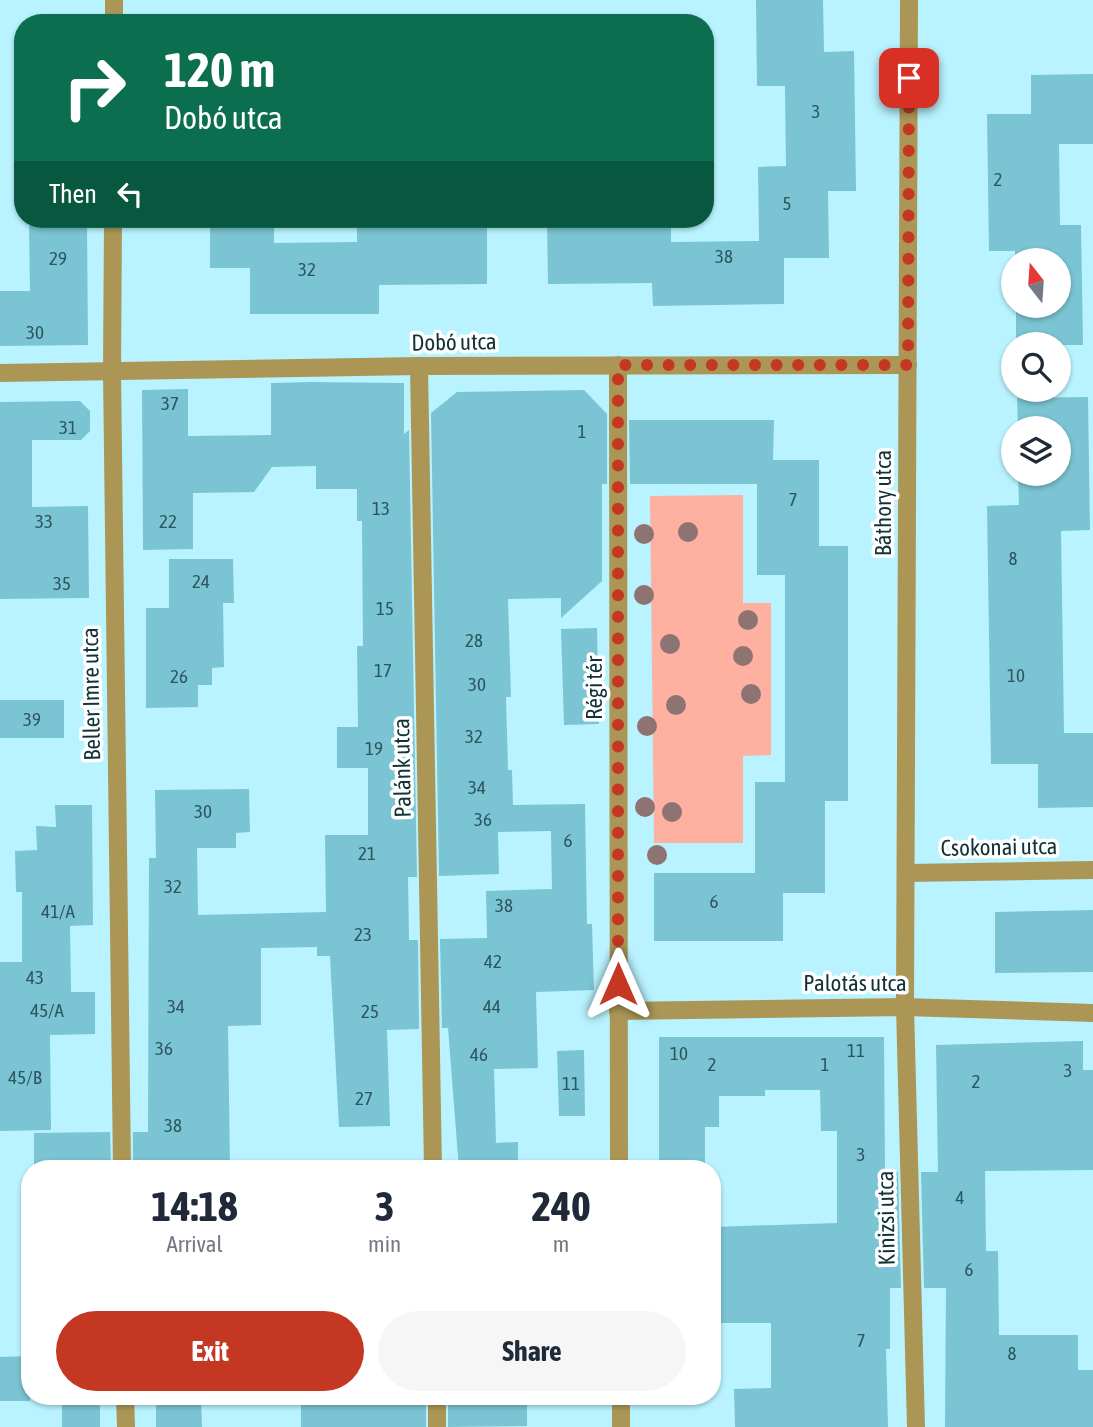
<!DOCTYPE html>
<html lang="en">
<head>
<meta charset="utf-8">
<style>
	:root { --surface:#fff; --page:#f6f6f7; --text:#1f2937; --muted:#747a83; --accent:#c33723 }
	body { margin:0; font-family:"Asap Condensed",sans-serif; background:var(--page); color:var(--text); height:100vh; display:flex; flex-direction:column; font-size:26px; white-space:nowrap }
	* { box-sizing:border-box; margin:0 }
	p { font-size:23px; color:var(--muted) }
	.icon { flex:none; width:38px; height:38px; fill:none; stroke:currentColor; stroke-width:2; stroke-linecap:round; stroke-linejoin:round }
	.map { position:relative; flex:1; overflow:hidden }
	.side { position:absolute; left:21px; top:1160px; width:700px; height:245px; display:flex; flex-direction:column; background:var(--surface); border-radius:28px; box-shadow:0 2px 5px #0004 }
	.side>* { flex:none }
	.guide { position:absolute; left:14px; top:14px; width:700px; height:214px; border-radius:28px; box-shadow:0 2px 5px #0004; background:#0b6e4f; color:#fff; overflow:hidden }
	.needle { width:46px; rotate:343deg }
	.fabs { position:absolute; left:1001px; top:248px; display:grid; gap:14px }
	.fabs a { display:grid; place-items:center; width:70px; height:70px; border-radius:50%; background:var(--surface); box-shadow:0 2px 5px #0004; font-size:35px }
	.pin { position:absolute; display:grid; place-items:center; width:60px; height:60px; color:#fff; margin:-30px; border-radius:14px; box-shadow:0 4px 10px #0006 }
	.me { position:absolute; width:77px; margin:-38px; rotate:0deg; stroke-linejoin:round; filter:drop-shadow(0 0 5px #0008) }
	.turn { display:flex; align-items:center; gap:24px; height:147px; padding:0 35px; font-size:32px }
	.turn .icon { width:91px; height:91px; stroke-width:2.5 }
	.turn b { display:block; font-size:49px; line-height:60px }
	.then { display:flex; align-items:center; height:66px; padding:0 35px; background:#0003; gap:14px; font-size:26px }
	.eta { display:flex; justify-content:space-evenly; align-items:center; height:119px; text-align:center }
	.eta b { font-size:42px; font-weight:700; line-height:49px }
	.cta { display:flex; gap:14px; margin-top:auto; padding:14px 35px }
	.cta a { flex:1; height:80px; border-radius:42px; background:var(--accent); color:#fff; font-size:28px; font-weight:700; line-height:80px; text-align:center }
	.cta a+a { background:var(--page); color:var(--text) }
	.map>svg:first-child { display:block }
</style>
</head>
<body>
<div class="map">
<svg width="1093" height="1427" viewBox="0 0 1093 1427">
	<rect width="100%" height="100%" fill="#b9f3ff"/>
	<polygon fill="#feb0a1" points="743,495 743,603 771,603 771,755 743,756 743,843 654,843 650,496"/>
	<g fill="#7bc4d3">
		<polygon points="756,0 823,0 824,52 854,51 856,191 828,191 829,258 784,258 784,304 653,306 652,283 548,284 547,219 671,219 671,242 759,241 758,167 786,166 785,86 757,86"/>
		<polygon points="1093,74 1093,144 1059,144 1060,225 1081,225 1083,345 1016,345 1016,306 1059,306 1059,261 1015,261 1015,251 989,251 987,114 1031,114 1031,75"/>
		<polygon points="210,219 274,219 274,243 357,242 357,219 487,219 487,284 379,285 379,314 250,314 250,268 210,268"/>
		<polygon points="87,225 88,345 0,346 0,291 30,291 29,226"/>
		<polygon points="312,382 404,383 404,434 409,430 417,877 408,877 409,940 418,940 419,1029 387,1030 390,1126 339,1127 330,956 317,956 317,947 261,948 261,1025 228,1026 230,1169 133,1169 133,1132 148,1132 149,858 156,858 155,790 249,789 250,832 236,833 236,848 197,848 198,915 326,912 325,835 368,835 368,768 337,768 337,727 358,727 357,646 363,646 362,521 357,521 357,489 316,489 316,466 272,467 254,492 193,493 193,549 143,550 142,390 188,389 188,436 271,435 271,383"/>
		<polygon points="584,390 607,414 607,484 602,484 602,581 561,618 561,598 508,599 511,697 506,697 508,770 512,770 513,805 585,804 587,924 592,924 594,990 536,992 538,1068 494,1069 496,1143 518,1142 518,1169 459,1169 448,1028 442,1028 440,939 487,938 486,891 552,889 551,831 498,832 499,874 439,876 431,413 457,392"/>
		<polygon points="1088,397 1090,530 1061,531 1064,733 1093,733 1093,807 1038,808 1038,764 991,764 987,506 1019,505 1018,474 1059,474 1059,429 1018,429 1017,398"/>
		<polygon points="80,401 90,411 90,431 81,440 32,440 32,507 88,506 89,598 0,599 0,402"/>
		<polygon points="629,420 774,420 773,460 819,460 819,546 848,546 848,801 825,801 825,893 783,893 783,941 654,941 654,873 755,873 755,782 785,782 785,575 757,575 757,484 630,484"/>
		<polygon points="169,559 233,559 234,603 223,603 224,667 212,668 212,685 198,685 198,707 146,708 146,608 169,608"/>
		<polygon points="597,628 599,724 564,725 561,629"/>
		<rect x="0" y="700" width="64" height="38"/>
		<polygon points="55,805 92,805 93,925 70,926 71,992 95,992 95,1034 50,1035 51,1130 0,1131 0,962 22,962 22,892 16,892 15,851 37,850 36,826 56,827"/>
		<polygon points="1093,910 1093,972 995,973 995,912"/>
		<polygon points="659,1037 884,1037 885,1173 898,1172 901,1288 890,1288 890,1349 886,1349 888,1427 735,1427 734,1389 771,1388 771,1323 712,1323 712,1227 837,1223 837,1131 821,1131 820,1090 765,1090 765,1096 719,1096 719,1127 705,1127 705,1169 659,1169"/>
		<polygon points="1083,1041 1083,1070 1093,1070 1093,1170 985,1171 986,1251 998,1251 999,1335 1078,1335 1078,1370 1093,1370 1093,1427 945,1427 946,1288 924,1288 921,1172 938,1172 936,1045"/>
		<polygon points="584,1050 585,1116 559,1116 557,1051"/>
		<polygon points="110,1132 111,1169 34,1169 34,1133"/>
		<polygon points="30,1356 30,1401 0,1401 0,1357"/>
		<rect x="62" y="1396" width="38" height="31"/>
		<polygon points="156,1396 201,1396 202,1427 156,1427"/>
		<polygon points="375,1396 426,1396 426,1427 301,1427 301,1403 375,1401"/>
		<polygon points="448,1396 527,1396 527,1426 448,1427"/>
	</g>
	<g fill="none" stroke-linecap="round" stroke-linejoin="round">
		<g stroke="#ab9656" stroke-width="18">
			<polyline points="909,0 905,1007 916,1427"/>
			<polyline points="114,23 114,0"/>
			<polyline points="113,219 112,371 122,1169"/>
			<polyline points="618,365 619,1169"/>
			<polyline points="419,366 433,1169"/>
			<polyline points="0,373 419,366 908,365"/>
			<polyline points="906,873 1093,870"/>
			<polyline points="618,1011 905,1007 1093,1013"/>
			<polyline points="125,1396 126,1427"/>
			<polyline points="437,1396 437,1427"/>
			<polyline points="621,1396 621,1427"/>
		</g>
	</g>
	<g fill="#8e7373">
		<circle cx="688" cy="532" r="10"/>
		<circle cx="644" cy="534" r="10"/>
		<circle cx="644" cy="595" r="10"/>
		<circle cx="748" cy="620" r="10"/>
		<circle cx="670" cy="644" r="10"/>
		<circle cx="743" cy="656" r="10"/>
		<circle cx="751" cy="694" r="10"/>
		<circle cx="676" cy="705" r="10"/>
		<circle cx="647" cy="726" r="10"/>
		<circle cx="645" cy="807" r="10"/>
		<circle cx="672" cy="812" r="10"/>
		<circle cx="657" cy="855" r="10"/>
	</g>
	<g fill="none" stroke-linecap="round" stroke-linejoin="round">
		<polyline stroke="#c33723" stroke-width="12" stroke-dasharray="0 21.6" points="618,984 618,365 908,365 909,78"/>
	</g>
	<g text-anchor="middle" stroke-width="7" stroke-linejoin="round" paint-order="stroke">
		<g font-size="19" fill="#2d565f">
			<text x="816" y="118">3</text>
			<text x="998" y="186">2</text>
			<text x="787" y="210">5</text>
			<text x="724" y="263">38</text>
			<text x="58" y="265">29</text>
			<text x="307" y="276">32</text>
			<text x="35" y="339">30</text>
			<text x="170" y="410">37</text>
			<text x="68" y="434">31</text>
			<text x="582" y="438">1</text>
			<text x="793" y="506">7</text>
			<text x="381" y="515">13</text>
			<text x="44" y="528">33</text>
			<text x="168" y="528">22</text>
			<text x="1013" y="565">8</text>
			<text x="201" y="588">24</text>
			<text x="62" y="590">35</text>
			<text x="385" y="615">15</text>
			<text x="474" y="647">28</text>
			<text x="383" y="677">17</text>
			<text x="1016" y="682">10</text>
			<text x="179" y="683">26</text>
			<text x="477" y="691">30</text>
			<text x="32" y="726">39</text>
			<text x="474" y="743">32</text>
			<text x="374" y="755">19</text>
			<text x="477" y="794">34</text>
			<text x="203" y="818">30</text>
			<text x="483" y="826">36</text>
			<text x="568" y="847">6</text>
			<text x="367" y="860">21</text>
			<text x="173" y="893">32</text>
			<text x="714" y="908">6</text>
			<text x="504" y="912">38</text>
			<text x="58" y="918">41/A</text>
			<text x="363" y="941">23</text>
			<text x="493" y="968">42</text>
			<text x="35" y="984">43</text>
			<text x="176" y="1013">34</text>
			<text x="492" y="1013">44</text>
			<text x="47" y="1017">45/A</text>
			<text x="370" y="1018">25</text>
			<text x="164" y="1055">36</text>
			<text x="856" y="1057">11</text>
			<text x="679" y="1060">10</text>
			<text x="479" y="1061">46</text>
			<text x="712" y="1071">2</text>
			<text x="825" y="1071">1</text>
			<text x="1068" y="1077">3</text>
			<text x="25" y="1084">45/B</text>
			<text x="976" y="1088">2</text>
			<text x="571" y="1090">11</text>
			<text x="364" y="1105">27</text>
			<text x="173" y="1132">38</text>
			<text x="861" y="1161">3</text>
			<text x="960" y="1204">4</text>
			<text x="969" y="1276">6</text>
			<text x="861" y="1347">7</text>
			<text x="1012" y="1360">8</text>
		</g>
		<g font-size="23" fill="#133238" stroke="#fff">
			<text transform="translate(454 342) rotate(-1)" y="8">Dobó utca</text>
			<text transform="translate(883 503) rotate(-90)" y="8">Báthory utca</text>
			<text transform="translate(594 688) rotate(-90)" y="8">Régi tér</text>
			<text transform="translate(91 694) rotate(-91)" y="8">Beller Imre utca</text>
			<text transform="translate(402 768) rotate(-91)" y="8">Palánk utca</text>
			<text transform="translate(999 847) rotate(-1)" y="8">Csokonai utca</text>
			<text x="855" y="991">Palotás utca</text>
			<text transform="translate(886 1218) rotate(-91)" y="8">Kinizsi utca</text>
		</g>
	</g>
</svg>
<div class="fabs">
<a><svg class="needle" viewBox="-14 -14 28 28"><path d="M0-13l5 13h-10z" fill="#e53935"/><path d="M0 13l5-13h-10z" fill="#747a83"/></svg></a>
<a><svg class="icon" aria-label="search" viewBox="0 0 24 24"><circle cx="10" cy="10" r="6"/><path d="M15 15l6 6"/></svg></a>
<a><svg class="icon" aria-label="layers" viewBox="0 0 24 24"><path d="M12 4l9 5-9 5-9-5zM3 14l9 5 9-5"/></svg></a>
</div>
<div class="pin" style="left:909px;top:78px;background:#d93025"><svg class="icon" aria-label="arrive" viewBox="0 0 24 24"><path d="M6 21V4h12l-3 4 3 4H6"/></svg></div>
<svg class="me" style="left:618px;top:984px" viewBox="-20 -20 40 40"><path d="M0-17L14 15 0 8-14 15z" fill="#c33723" stroke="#fff" stroke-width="4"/></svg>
<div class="guide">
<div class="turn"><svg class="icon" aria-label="right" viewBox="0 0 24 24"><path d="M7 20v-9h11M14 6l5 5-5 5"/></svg><div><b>120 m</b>Dobó utca</div></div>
<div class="then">Then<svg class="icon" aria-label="left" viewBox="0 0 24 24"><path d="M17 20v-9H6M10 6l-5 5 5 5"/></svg></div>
</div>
<section class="side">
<div class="eta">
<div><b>14:18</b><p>Arrival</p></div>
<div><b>3</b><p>min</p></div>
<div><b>240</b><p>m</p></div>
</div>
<div class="cta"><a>Exit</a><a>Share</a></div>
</section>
</div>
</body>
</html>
